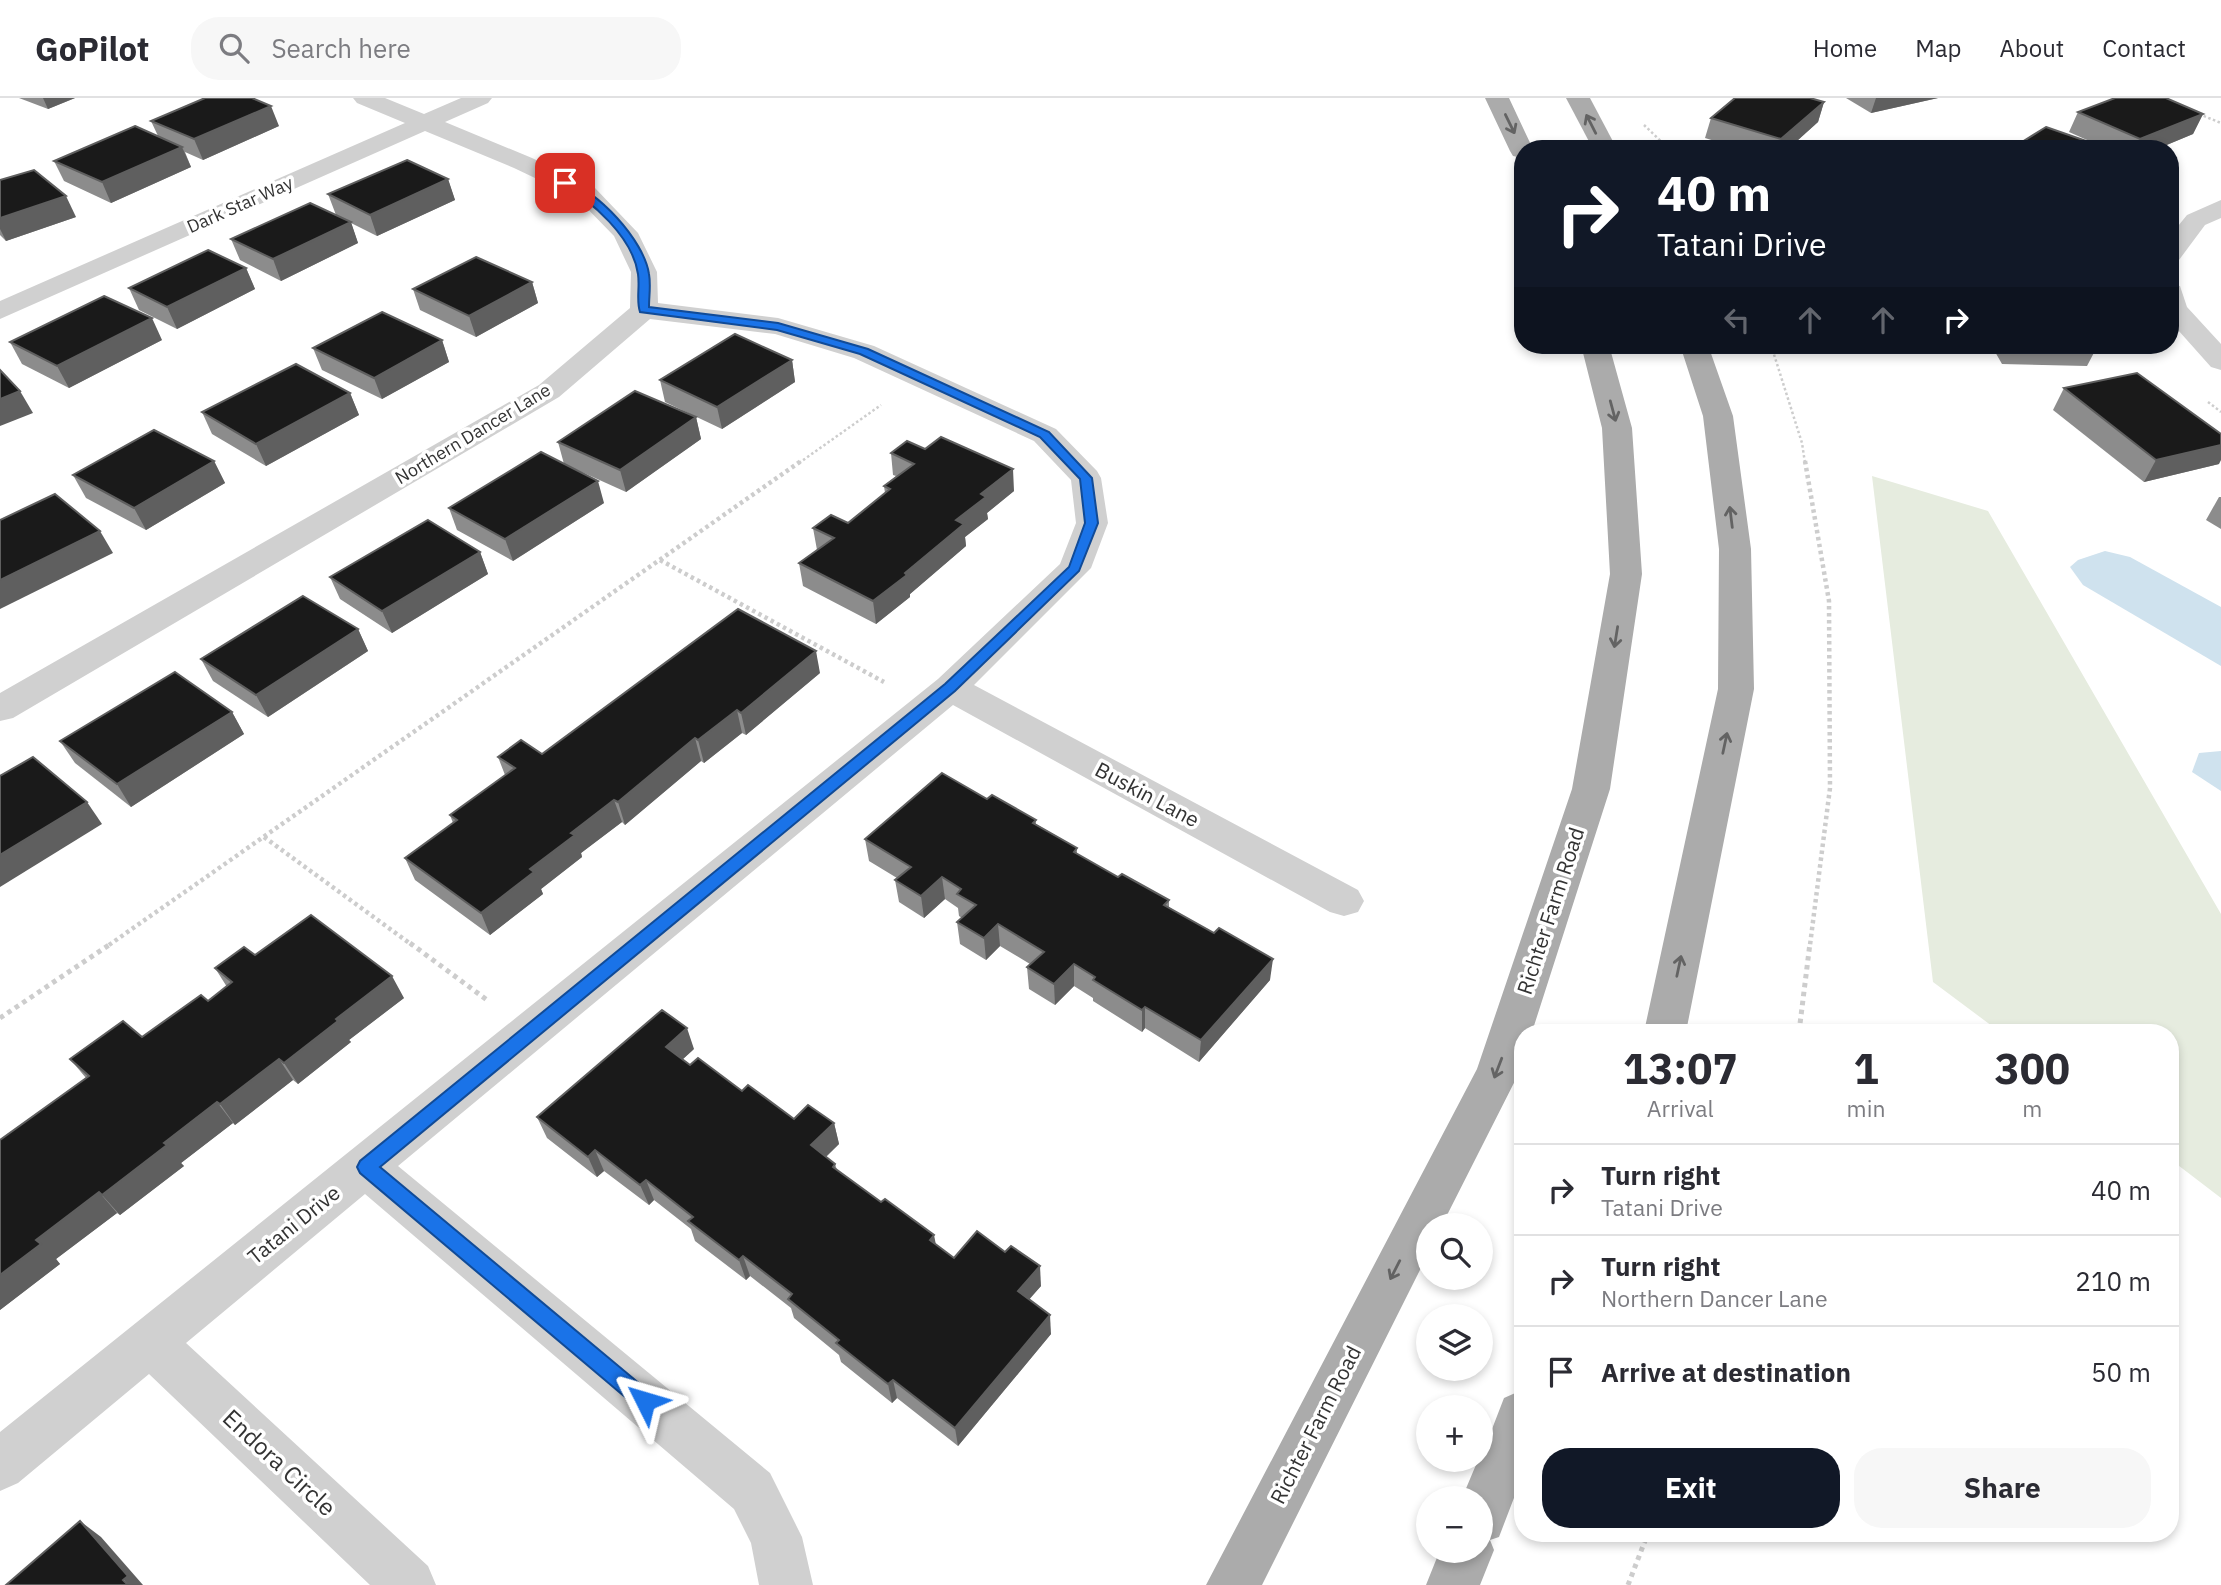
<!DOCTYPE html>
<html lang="en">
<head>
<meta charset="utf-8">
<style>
	:root { --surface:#fff; --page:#f7f7f7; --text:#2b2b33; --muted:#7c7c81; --line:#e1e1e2; --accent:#111827 }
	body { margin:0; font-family:"IBM Plex Sans",sans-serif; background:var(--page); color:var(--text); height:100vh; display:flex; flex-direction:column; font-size:26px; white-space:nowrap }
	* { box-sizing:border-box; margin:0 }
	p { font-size:23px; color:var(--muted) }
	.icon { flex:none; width:38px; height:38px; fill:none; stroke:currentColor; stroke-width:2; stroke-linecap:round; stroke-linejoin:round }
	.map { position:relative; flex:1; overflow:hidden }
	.side { position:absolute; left:1514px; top:926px; width:665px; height:518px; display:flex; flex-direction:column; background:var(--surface); border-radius:28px; box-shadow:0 4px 10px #0003 }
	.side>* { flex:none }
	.guide { position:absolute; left:1514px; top:42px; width:665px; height:214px; border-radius:28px; box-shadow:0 4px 10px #0003; background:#111827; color:#fff; overflow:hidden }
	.tools { position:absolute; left:1416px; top:1115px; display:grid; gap:14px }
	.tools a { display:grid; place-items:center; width:77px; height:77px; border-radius:50%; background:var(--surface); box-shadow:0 4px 10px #0003; font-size:35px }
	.pin { position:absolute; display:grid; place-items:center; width:60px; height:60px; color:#fff; margin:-30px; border-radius:14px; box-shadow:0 4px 10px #0006 }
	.me { position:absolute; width:77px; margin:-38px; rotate:310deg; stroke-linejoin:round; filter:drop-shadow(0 0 5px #0008) }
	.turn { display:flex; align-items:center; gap:24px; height:147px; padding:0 28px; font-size:32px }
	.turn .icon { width:91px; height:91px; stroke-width:2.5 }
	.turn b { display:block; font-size:49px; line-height:60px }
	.lanes { display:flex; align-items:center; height:66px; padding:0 28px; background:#0003; justify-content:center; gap:35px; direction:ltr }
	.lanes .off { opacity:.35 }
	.eta { display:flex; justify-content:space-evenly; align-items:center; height:119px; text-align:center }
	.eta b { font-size:42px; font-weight:700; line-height:49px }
	.primary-button { display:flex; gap:14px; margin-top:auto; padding:14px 28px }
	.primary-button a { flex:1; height:80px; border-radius:28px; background:var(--accent); color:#fff; font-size:28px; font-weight:700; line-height:80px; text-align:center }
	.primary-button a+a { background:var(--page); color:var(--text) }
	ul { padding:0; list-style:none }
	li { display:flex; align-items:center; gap:21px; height:91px; padding:0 28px; border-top:2px solid var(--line) }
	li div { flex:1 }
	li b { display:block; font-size:26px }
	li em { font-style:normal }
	header { display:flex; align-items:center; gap:42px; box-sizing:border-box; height:98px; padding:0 35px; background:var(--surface); border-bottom:2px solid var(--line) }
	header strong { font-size:33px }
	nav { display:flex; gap:38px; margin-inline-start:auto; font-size:24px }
	.search { width:490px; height:63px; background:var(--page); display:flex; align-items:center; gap:18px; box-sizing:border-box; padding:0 24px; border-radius:28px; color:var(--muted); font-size:26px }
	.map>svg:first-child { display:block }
</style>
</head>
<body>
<header>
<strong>GoPilot</strong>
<div class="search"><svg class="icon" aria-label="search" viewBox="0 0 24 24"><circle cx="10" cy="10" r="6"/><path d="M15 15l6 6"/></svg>Search here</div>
<nav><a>Home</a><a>Map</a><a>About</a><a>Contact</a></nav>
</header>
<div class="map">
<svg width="2221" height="1487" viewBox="0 0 2221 1487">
	<rect width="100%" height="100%" fill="#fff"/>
	<polygon fill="#e6ecdf" points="1872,378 1988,413 2221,816 2221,1100 2170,1061 2170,934 2000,934 1933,884"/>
	<g fill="#cfe2ee">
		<polygon points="2105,453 2130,459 2221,509 2221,568 2083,487 2070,469 2078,462"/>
		<polygon points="2221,653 2221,693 2192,674 2199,655"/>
	</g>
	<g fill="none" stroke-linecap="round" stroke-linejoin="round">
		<g stroke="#cdcdcd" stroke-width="2.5" stroke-dasharray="2.5 2.5" stroke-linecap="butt">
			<polyline points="2199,16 2221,25"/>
			<polyline points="1644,27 1669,51"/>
			<polyline points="1771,247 1802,345 1805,365"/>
			<polyline points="2208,304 2221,314"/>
			<polyline points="799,365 881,307"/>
		</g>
		<g stroke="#cdcdcd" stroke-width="4.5" stroke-dasharray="3.5 3.5" stroke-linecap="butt">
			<polyline points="1805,363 1829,503 1830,690 1810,847"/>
			<polyline points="660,462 884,584"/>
			<polyline points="264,739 412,847"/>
			<polyline points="109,847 801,363"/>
		</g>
		<g stroke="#cdcdcd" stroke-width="5" stroke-dasharray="4.5 4.5" stroke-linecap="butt">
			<polyline points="410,845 487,902"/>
			<polyline points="0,920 112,845"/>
			<polyline points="1799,934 1810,845"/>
			<polyline points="1628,1487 1648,1435"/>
		</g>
		<g fill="#d0d0d0" fill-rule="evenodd">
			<polygon points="353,0 385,0 424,16 461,0 492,0 488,5 445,24 532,60 595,90 638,135 657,174 658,205 778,220 874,248 1056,331 1097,373 1101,380 1108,425 1091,470 974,587 1358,792 1364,803 1358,814 1344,818 1330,814 953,607 398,1068 770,1375 802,1439 813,1487 759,1487 751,1445 734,1411 365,1096 186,1245 428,1468 436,1487 370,1487 149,1276 18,1385 0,1393 0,1334 938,581 1060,466 1076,425 1071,382 1034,343 854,260 775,236 650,221 559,299 13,620 0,623 0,595 539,287 630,210 631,174 614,138 577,100 514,70 425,33 0,221 0,203 405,25 357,5"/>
			<polygon points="2221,102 2221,120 2205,127 2179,162 2170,164 2170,138 2187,117"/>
			<polygon points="2170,186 2180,188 2187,209 2221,246 2221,272 2211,269 2170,223"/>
		</g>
		<g fill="#ababab" fill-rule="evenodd">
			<polygon points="1485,0 1509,0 1533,51 1522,51 1522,60 1513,58 1510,53"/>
			<polygon points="1566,0 1590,0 1617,51 1593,51"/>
			<polygon points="1581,247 1609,247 1632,330 1642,476 1610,691 1532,934 1522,934 1522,964 1520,973 1442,1127 1428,1127 1428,1156 1262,1487 1206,1487 1477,971 1572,691 1610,476 1602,330"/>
			<polygon points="1680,247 1708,247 1733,318 1751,451 1754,591 1686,934 1644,934 1718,591 1719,451 1703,318"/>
			<polygon points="1522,1292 1522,1379 1499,1439 1490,1442 1494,1452 1480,1487 1426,1487 1440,1452 1480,1452 1480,1400 1462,1400 1478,1362 1480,1362 1504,1300"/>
		</g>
	</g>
	<g fill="#8c8c8c">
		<polygon points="19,0 75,0 48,11"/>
		<polygon points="1846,0 1938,0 1871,15"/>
		<polygon points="1824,4 1818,24 1788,51 1740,51 1705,40 1711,20"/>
		<polygon points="2078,14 2203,16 2193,36 2157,51 2011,51 2096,46 2069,34"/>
		<polygon points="151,23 279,28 203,62 185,54 191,69 111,105 64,83 54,63 158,38"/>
		<polygon points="448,81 455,102 377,138 351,125 358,145 281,183 240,162 231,141 336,117 328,96"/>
		<polygon points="0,82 76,119 6,143 0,137"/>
		<polygon points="246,170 255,191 177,231 139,212 129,190"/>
		<polygon points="532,184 538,205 476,239 420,212 413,191"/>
		<polygon points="162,242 69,290 22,266 10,244"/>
		<polygon points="442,242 449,264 382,301 322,272 313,250"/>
		<polygon points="1973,247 2098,247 2087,268 2002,266 1994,252 1976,251"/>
		<polygon points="792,262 795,284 722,331 665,304 660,282"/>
		<polygon points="2064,290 2219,366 2144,384 2053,312"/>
		<polygon points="350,295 359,317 266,368 212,336 202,314"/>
		<polygon points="696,319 701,341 626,394 564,366 558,344"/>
		<polygon points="891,355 1014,393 987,415 988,421 965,439 966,448 910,496 910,499 876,526 803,488 799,465 817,452 813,430 848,425 885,395 884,388 896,378 893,377"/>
		<polygon points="214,363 225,385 146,432 86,400 73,377"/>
		<polygon points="2219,399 2221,399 2221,431 2206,422"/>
		<polygon points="604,405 513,463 457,432 449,410"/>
		<polygon points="480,454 488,476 392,535 340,501 330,479"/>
		<polygon points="358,531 368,553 268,619 213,583 201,561"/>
		<polygon points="820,575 746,637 742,635 704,665 701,663 625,727 622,724 581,755 582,759 541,791 543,796 490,837 415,782 405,760 453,725 450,717 505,677 498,659 542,656"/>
		<polygon points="232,614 244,636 131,709 75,665 60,643"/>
		<polygon points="987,701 1036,722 1036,726 1077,750 1077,756 1118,779 1169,802 1169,809 1270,882 1199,964 1145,930 1142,934 1093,903 1093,900 1074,888 1055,907 1029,891 1027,869 1030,866 1000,848 986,862 960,846 957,824 962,820 959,818 958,810 945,801 924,820 899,804 895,782 897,780 869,763 865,741"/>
		<polygon points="255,857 404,900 349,942 351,944 298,986 293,982 235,1027 233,1025 181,1065 184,1068 120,1117 117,1115 56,1161 60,1166 0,1212 86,980 70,961 142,939 208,903 227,889 215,870"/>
		<polygon points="694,951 683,961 690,967 742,993 794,1021 834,1025 839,1046 826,1059 835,1066 837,1072 954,1160 1041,1188 1029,1201 1051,1236 958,1348 897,1300 892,1305 841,1264 839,1257 794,1220 791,1210 750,1178 746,1182 695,1143 691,1131 654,1102 649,1107 604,1073 597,1079 547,1040 537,1019"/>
	</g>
	<g fill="#5f5f5f">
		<polygon points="43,0 75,0 48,11"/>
		<polygon points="1876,0 1938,0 1871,15"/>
		<polygon points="1824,4 1818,24 1788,51 1779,51 1781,41"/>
		<polygon points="271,8 279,28 203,62 194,41"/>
		<polygon points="2203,16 2193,36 2157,51 2135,51 2140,41"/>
		<polygon points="182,49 191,69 111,105 102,84"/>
		<polygon points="448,81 455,102 377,138 370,117"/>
		<polygon points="66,98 76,119 6,143 0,131 0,120"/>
		<polygon points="351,124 358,145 281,183 273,161"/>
		<polygon points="246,170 255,191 177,231 167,209"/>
		<polygon points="532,184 538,205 476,239 469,218"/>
		<polygon points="152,220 162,242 69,290 57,268"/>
		<polygon points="442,242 449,264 382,301 374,280"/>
		<polygon points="792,262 795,284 722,331 717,309"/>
		<polygon points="20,293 33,315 0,328 0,301"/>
		<polygon points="350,295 359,317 266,368 256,346"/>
		<polygon points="696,319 701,341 626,394 620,372"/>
		<polygon points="2221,347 2221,362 2219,366 2144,384 2156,362"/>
		<polygon points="214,363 225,385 146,432 134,410"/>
		<polygon points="1013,371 1014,393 987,415 988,421 965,439 966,448 910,496 910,499 876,526 873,503 905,475 981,396"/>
		<polygon points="598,383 604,405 513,463 505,441"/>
		<polygon points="100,433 113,455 0,511 0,482"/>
		<polygon points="480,454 488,476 392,535 382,513"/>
		<polygon points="358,531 368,553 268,619 256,597"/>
		<polygon points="816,553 820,575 746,637 741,615"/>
		<polygon points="737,612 742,635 704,665 698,642"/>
		<polygon points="232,614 244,636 131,709 117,686"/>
		<polygon points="695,640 701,663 625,727 618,704"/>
		<polygon points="614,702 622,724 581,755 582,759 541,791 543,796 490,837 481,815 571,735"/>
		<polygon points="87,704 102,726 0,789 0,757"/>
		<polygon points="942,779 945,801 924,820 921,798"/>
		<polygon points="998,826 1000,848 986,862 984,840"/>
		<polygon points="1273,861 1270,882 1199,964 1201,942"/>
		<polygon points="1074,866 1074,888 1055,907 1054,886"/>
		<polygon points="392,878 404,900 349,942 351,944 298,986 284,965 336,921"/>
		<polygon points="1145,909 1145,930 1142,934 1142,912"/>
		<polygon points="687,930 694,951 673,970 666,949"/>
		<polygon points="279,961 293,982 235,1027 220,1006"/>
		<polygon points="217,1004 233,1025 181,1065 184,1068 120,1117 102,1097 164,1045"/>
		<polygon points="834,1025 839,1046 816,1068 811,1047"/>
		<polygon points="595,1052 604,1073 597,1079 588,1059"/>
		<polygon points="646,1082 654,1102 649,1107 640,1087"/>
		<polygon points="99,1094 117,1115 56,1161 60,1166 0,1212 0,1177 36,1142"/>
		<polygon points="934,1137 938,1157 930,1142"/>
		<polygon points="743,1158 750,1178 746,1182 739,1162"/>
		<polygon points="1040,1168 1041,1188 1020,1212 1018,1193"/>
		<polygon points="1050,1217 1051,1236 958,1348 955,1330"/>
		<polygon points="893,1282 897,1300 892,1305 888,1286"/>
		<polygon points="80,1423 101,1439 143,1487 128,1487"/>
	</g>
	<g fill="#1a1a1a" stroke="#5f5f5f" stroke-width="2">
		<polygon points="205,0 252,0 271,8 194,41 151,23"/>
		<polygon points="1735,0 1810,0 1824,4 1781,41 1711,20"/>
		<polygon points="2115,0 2166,0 2203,16 2140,41 2078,14"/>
		<polygon points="135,28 182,49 102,84 54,63"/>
		<polygon points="2046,29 2109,51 2011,51"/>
		<polygon points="407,62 448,81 370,117 328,96"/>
		<polygon points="34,72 66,98 0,120 0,82"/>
		<polygon points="310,105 351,124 273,161 231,141"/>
		<polygon points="208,152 246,170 167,209 129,190"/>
		<polygon points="476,159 532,184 469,218 413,191"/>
		<polygon points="104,198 152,220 57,268 10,244"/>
		<polygon points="382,214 442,242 374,280 313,250"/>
		<polygon points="735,236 792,262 717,309 660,282"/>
		<polygon points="296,266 350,295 256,346 202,314"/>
		<polygon points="0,272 20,293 0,301"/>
		<polygon points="2137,275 2221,336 2221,347 2156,362 2064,290"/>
		<polygon points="635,293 696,319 620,372 558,344"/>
		<polygon points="154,332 214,363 134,410 73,377"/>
		<polygon points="941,339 1013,371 981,396 986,399 956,422 964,426 905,475 907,477 873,503 799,465 834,440 813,430 831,417 848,425 890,391 884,388 914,366 891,355 907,343 925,351"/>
		<polygon points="541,354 598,383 505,441 449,410"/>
		<polygon points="55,396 100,433 0,482 0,422"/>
		<polygon points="428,422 480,454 382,513 330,479"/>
		<polygon points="303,498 358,531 256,597 201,561"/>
		<polygon points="738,511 816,553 741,615 737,612 698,642 695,640 618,704 614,702 571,735 575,737 530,771 534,774 481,815 405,760 457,722 450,717 515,670 498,659 521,642 542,656"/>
		<polygon points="175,574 232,614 117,686 60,643"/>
		<polygon points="33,659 87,704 0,757 0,678"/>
		<polygon points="942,675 987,701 992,697 1036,722 1033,725 1077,750 1074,754 1118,779 1122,776 1169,802 1164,807 1214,835 1219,830 1273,861 1201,942 1145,909 1142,912 1093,882 1095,879 1074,866 1054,886 1027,869 1044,854 998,826 984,840 957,824 976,807 957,796 961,791 942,779 921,798 895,782 911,769 865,741"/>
		<polygon points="311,817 392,878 336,921 338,923 284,965 279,961 220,1006 217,1004 164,1045 167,1047 102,1097 99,1094 36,1142 41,1146 0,1177 0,1042 89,978 70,961 123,923 142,939 201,897 208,903 232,884 215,870 244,849 255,857"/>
		<polygon points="662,912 687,930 666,949 690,967 698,960 742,993 748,987 794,1021 808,1007 834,1025 811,1047 835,1066 833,1069 881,1104 885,1101 934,1137 930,1142 954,1160 977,1133 1005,1154 1011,1148 1040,1168 1018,1193 1050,1217 955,1330 893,1282 888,1286 836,1245 839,1242 788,1201 792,1196 743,1158 739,1162 688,1123 693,1119 646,1082 640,1087 595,1052 588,1059 537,1019"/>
		<polygon points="80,1423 128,1478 123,1482 128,1487 6,1487"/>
	</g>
	<defs><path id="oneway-shaft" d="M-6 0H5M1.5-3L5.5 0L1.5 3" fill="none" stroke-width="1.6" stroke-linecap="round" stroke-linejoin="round" transform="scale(1.75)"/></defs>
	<g stroke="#636363">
		<use href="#oneway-shaft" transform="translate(1510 26) rotate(64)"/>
		<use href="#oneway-shaft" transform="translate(1591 26) rotate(-117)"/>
		<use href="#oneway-shaft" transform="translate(1613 313) rotate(75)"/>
		<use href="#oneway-shaft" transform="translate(1731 419) rotate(-97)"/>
		<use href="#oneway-shaft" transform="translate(1616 539) rotate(99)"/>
		<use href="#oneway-shaft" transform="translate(1725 645) rotate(-78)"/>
		<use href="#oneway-shaft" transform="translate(1679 868) rotate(-78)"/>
		<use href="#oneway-shaft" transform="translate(1498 970) rotate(111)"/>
		<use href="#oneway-shaft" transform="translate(1395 1172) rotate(117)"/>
	</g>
	<path fill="#1a73e8" stroke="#114b97" stroke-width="2" d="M565,82C597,92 644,142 649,176C651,187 649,198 649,209L778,225L868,251L1049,334L1092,380L1098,425L1079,473L955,593L380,1069L652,1296L655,1303L652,1310L645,1313L638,1310L360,1075L357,1069L360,1063L945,586L1069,469L1085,425L1080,381L1040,339L860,256L777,232L640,214C636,202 640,189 638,176C633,140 592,102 561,87L560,85Z"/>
	<g text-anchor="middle" stroke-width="7" stroke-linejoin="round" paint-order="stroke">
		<g font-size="18" fill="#333" stroke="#fff">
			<text transform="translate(240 107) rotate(-24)" y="6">Dark Star Way</text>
			<text transform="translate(473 336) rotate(-31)" y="6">Northern Dancer Lane</text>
		</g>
		<g font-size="21" fill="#333" stroke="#fff">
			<text transform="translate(1147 697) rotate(28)" y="7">Buskin Lane</text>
			<text transform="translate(1551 813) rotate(-72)" y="7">Richter Farm Road</text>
			<text transform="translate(294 1127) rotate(-39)" y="7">Tatani Drive</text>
			<text transform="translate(1316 1327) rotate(-63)" y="7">Richter Farm Road</text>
		</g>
		<g font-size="24" fill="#333" stroke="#fff">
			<text transform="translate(279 1365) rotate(43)" y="8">Endora Circle</text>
		</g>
	</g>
</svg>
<div class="tools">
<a><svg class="icon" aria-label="search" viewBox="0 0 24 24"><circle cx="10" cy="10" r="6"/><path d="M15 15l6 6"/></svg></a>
<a><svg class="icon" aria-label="layers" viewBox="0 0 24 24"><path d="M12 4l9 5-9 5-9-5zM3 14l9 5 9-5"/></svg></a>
<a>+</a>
<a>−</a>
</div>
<div class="pin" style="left:565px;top:85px;background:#d93025"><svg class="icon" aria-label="arrive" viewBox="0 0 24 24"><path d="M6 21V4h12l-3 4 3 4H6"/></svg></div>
<svg class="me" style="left:645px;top:1303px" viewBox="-20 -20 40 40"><path d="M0-17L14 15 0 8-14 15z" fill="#1a73e8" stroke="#fff" stroke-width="4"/></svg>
<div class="guide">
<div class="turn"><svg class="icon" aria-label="right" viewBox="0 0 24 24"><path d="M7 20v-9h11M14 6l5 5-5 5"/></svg><div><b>40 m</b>Tatani Drive</div></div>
<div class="lanes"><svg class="icon off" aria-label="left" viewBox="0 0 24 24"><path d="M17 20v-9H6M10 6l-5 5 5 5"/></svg><svg class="icon off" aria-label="ahead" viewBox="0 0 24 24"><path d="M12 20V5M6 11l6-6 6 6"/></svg><svg class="icon off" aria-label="ahead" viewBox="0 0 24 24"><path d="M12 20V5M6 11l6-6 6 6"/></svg><svg class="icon" aria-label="right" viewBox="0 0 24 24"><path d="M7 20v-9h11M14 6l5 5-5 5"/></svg></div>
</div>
<section class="side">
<div class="eta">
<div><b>13:07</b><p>Arrival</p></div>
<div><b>1</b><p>min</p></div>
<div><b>300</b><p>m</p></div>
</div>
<ul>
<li><svg class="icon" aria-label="right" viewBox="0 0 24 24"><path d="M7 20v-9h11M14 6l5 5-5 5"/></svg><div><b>Turn right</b><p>Tatani Drive</p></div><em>40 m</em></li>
<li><svg class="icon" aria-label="right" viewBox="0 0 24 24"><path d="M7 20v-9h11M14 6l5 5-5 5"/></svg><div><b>Turn right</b><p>Northern Dancer Lane</p></div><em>210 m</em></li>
<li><svg class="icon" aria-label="arrive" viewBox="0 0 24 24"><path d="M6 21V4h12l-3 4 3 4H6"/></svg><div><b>Arrive at destination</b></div><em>50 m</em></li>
</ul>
<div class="primary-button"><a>Exit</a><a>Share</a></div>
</section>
</div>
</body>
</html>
